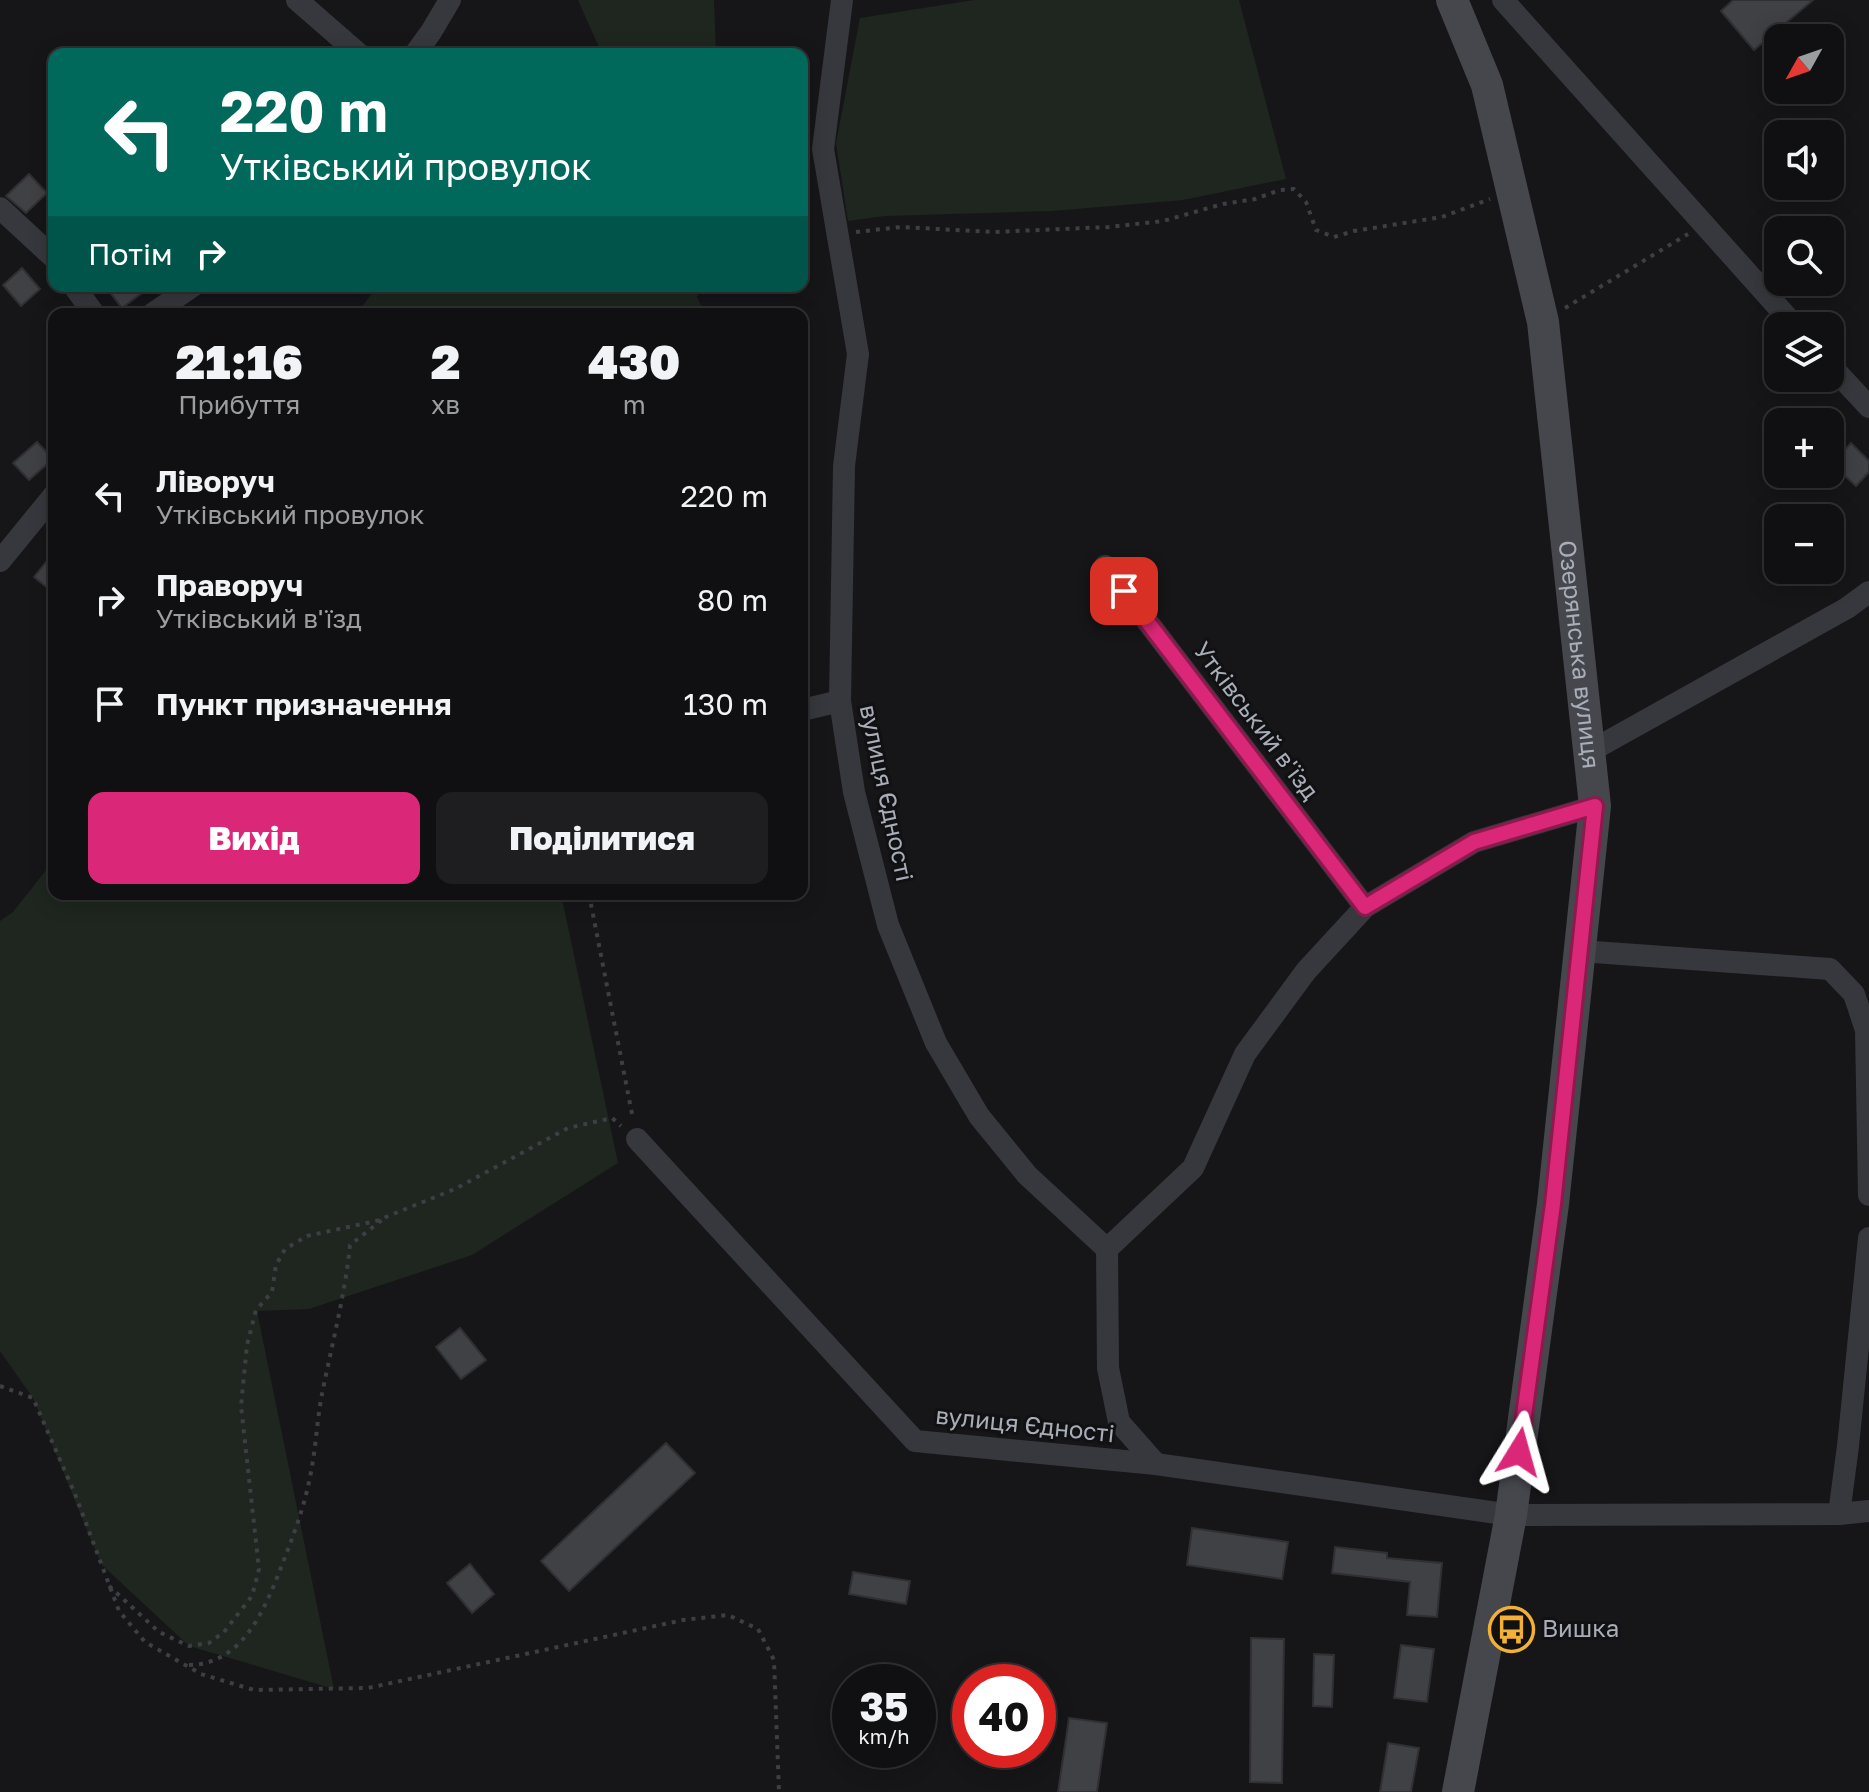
<!DOCTYPE html>
<html lang="uk">
<head>
<meta charset="utf-8">
<style>
	:root { --surface:#101012; --page:#1e1e20; --text:#f1f3f6; --muted:#9c9d9f; --line:#303032; --accent:#db2777 }
	body { margin:0; font-family:"Golos Text",sans-serif; background:var(--page); color:var(--text); height:100vh; display:flex; flex-direction:column; font-size:30px; white-space:nowrap }
	* { box-sizing:border-box; margin:0 }
	p { font-size:26px; color:var(--muted) }
	.icon { flex:none; width:44px; height:44px; fill:none; stroke:currentColor; stroke-width:2; stroke-linecap:round; stroke-linejoin:round }
	.map { position:relative; flex:1; overflow:hidden }
	.panel { position:absolute; left:48px; top:308px; width:760px; height:592px; display:flex; flex-direction:column; background:var(--surface); border-radius:16px; box-shadow:0 4px 20px #0003,0 0 0 2px var(--line) }
	.panel>* { flex:none }
	.banner { position:absolute; left:48px; top:48px; width:760px; height:244px; border-radius:16px; box-shadow:0 4px 20px #0003,0 0 0 2px var(--line); background:#00695c; color:#fff; overflow:hidden }
	.needle { width:52px; rotate:230deg }
	.tools { position:absolute; left:1764px; top:24px; display:grid; gap:16px }
	.tools a { display:grid; place-items:center; width:80px; height:80px; border-radius:16px; background:var(--surface); box-shadow:0 4px 20px #0003,0 0 0 2px var(--line); font-size:40px }
	.speed { position:absolute; left:832px; top:1664px; display:flex; gap:16px; font-size:40px; font-weight:700; text-align:center }
	.speed>* { display:grid; place-content:center; width:104px; height:104px; border-radius:50%; background:var(--surface); box-shadow:0 4px 20px #0003,0 0 0 2px var(--line); line-height:1 }
	.speed small { font-size:20px; font-weight:400 }
	.speed .limit { border:12px solid #d22; background:#fff; color:#111 }
	.pin { position:absolute; display:grid; place-items:center; width:68px; height:68px; color:#fff; margin:-34px; border-radius:16px; box-shadow:0 4px 12px #0006 }
	.me { position:absolute; width:88px; margin:-44px; rotate:8deg; stroke-linejoin:round; filter:drop-shadow(0 0 6px #0008) }
	.turn { display:flex; align-items:center; gap:28px; height:168px; padding:0 40px; font-size:36px }
	.turn .icon { width:104px; height:104px; stroke-width:2.5 }
	.turn b { display:block; font-size:56px; line-height:68px }
	.then { display:flex; align-items:center; height:76px; padding:0 40px; background:#0003; gap:16px; font-size:30px }
	.eta { display:flex; justify-content:space-evenly; align-items:center; height:136px; text-align:center }
	.eta b { font-size:48px; font-weight:800; line-height:56px }
	.action { display:flex; gap:16px; margin-top:auto; padding:16px 40px }
	.action a { flex:1; height:92px; border-radius:16px; background:var(--accent); color:#fff; font-size:32px; font-weight:800; line-height:92px; text-align:center }
	.action a+a { background:var(--page); color:var(--text) }
	ul { padding:0; list-style:none }
	li { display:flex; align-items:center; gap:24px; height:104px; padding:0 40px }
	li div { flex:1 }
	li b { display:block; font-size:30px }
	li em { font-style:normal }
	.map>svg:first-child { display:block }
</style>
</head>
<body>
<div class="map">
<svg width="1869" height="1792" viewBox="0 0 1869 1792">
	<rect width="100%" height="100%" fill="#161618"/>
	<g fill="#1e261f">
		<polygon points="578,0 714,0 716,54 602,54"/>
		<polygon points="974,0 1239,0 1286,179 1183,200 1052,211 885,216 848,221 836,143 860,18"/>
		<polygon points="377,286 703,286 697,297 705,314 357,314"/>
		<polygon points="54,860 54,894 561,894 618,1163 472,1255 309,1309 257,1311 334,1689 189,1646 101,1564 33,1398 0,1351 0,921 13,912"/>
	</g>
	<g fill="#404145" stroke="#303034" stroke-width="2">
		<polygon points="1733,0 1813,0 1754,50 1721,11"/>
		<polygon points="29,174 47,193 26,213 6,196"/>
		<polygon points="22,268 40,289 21,306 3,285"/>
		<polygon points="105,286 151,286 122,308"/>
		<polygon points="37,442 53,459 29,480 13,463"/>
		<polygon points="1851,443 1869,461 1869,472 1856,486 1832,464"/>
		<polygon points="54,552 54,593 34,577"/>
		<polygon points="460,1328 486,1360 461,1379 436,1347"/>
		<polygon points="666,1443 695,1473 569,1591 541,1561"/>
		<polygon points="1192,1528 1288,1542 1282,1579 1187,1565"/>
		<polygon points="1335,1547 1387,1553 1387,1558 1442,1563 1437,1617 1407,1615 1410,1582 1332,1573"/>
		<polygon points="470,1564 494,1594 472,1613 447,1583"/>
		<polygon points="853,1572 910,1581 906,1604 849,1594"/>
		<polygon points="1251,1638 1284,1639 1282,1783 1250,1782"/>
		<polygon points="1401,1645 1434,1649 1427,1702 1394,1698"/>
		<polygon points="1314,1654 1334,1655 1332,1707 1313,1706"/>
		<polygon points="1069,1718 1107,1723 1097,1792 1058,1792"/>
		<polygon points="1388,1743 1419,1748 1411,1792 1380,1792"/>
	</g>
	<g fill="none" stroke-linecap="round" stroke-linejoin="round">
		<g stroke="#3d3f44" stroke-width="4" stroke-dasharray="4 6" stroke-linecap="butt">
			<polyline points="856,232 901,227 993,232 1109,227 1163,221 1223,204 1255,199 1280,190 1294,189 1306,202 1316,230 1334,237 1354,231 1442,217 1490,199"/>
			<polyline points="1565,308 1688,234"/>
			<polyline points="589,894 633,1119"/>
			<polyline points="0,1386 33,1398 75,1494 119,1611 145,1642 201,1674 254,1690 368,1688 683,1620 728,1615 758,1629 774,1660 779,1792"/>
			<polyline points="109,1586 159,1632 189,1646 209,1643 224,1632 252,1596 259,1569 241,1406 247,1345 256,1310 272,1292 276,1265 285,1249 307,1236 376,1221 455,1189 568,1128 612,1118 621,1126"/>
			<path d="M189,1665C244,1664 265,1608 282,1565C294,1534 305,1505 311,1472C316,1446 317,1420 322,1394C332,1344 345,1295 350,1245L382,1220"/>
		</g>
		<g stroke="#37383d" stroke-width="22">
			<polyline points="297,0 359,54"/>
			<polyline points="842,0 823,149 858,354 844,466 840,701 854,792 888,925 936,1043 979,1116 1027,1175 1107,1249 1108,1368 1119,1422 1156,1464"/>
			<polyline points="1503,0 1795,326"/>
			<polyline points="415,54 431,32 450,0"/>
			<polyline points="0,208 54,258"/>
			<polyline points="74,286 94,314"/>
			<polyline points="152,314 193,286"/>
			<polyline points="1830,365 1869,407"/>
			<polyline points="0,561 54,495"/>
			<polyline points="1105,566 1365,907"/>
			<polyline points="802,710 840,701"/>
			<polyline points="1589,752 1847,608 1869,592"/>
			<polyline points="1580,951 1830,969 1854,994 1866,1030 1869,1195"/>
			<polyline points="637,1139 915,1441 1156,1464 1511,1515 1839,1514 1869,1511"/>
			<polyline points="1107,1249 1193,1168 1245,1054 1306,971 1365,907 1474,842 1595,806"/>
			<polyline points="1839,1514 1848,1446 1869,1238"/>
		</g>
		<path stroke="#45474d" stroke-width="32" id="s1" d="M1452,0L1487,85L1543,322L1595,806L1553,1204L1511,1515L1458,1792"/>
	</g>
	<g fill="none" stroke-linecap="round" stroke-linejoin="round">
		<defs>
			<polyline id="route" points="1124,591 1365,907 1474,842 1595,806 1553,1204 1519,1452"/>
		</defs>
		<use href="#route" stroke="#8e194d" stroke-width="20"/>
		<use href="#route" stroke="#db2777" stroke-width="14"/>
	</g>
	<defs>
		<symbol id="bus-ring" viewBox="-11 -11 22 22"><circle r="9.5" fill="#111113" stroke="#f2b134" stroke-width="1.5"/><path d="M-5-6H5V4H4V6H2V4H-2V6H-4V4H-5ZM-3.5-4V0h7V-4ZM-3.5 1.2v1.5H-2V1.2ZM2 1.2v1.5H3.5V1.2Z" fill="#f2b134"/></symbol>
	</defs>
	<g fill-rule="evenodd">
		<use href="#bus-ring" x="1486" y="1604" width="51" height="51"/>
	</g>
	<g text-anchor="middle" stroke-width="6" stroke-linejoin="round" paint-order="stroke">
		<g font-size="24" fill="#a8adb8" stroke="#111113">
			<text dy="8" stroke="none"><textPath href="#s1" startOffset="670">Озерянська вулиця</textPath></text>
			<text transform="translate(1256 721) rotate(53)" y="8">Утківський в'їзд</text>
			<text transform="translate(886 793) rotate(78)" y="8">вулиця Єдності</text>
			<text transform="translate(1025 1425) rotate(6)" y="8">вулиця Єдності</text>
		</g>
		<g font-size="24" fill="#a8adb8" stroke="#111113" text-anchor="start">
			<text x="1542" y="1637">Вишка</text>
		</g>
	</g>
</svg>
<div class="tools">
<a><svg class="needle" viewBox="-14 -14 28 28"><path d="M0-13l5 13h-10z" fill="#e53935"/><path d="M0 13l5-13h-10z" fill="#9c9d9f"/></svg></a>
<a><svg class="icon" aria-label="sound" viewBox="0 0 24 24"><path d="M4 9h4l5-4v14l-5-4H4zM17 9q2 3 0 6"/></svg></a>
<a><svg class="icon" aria-label="search" viewBox="0 0 24 24"><circle cx="10" cy="10" r="6"/><path d="M15 15l6 6"/></svg></a>
<a><svg class="icon" aria-label="layers" viewBox="0 0 24 24"><path d="M12 4l9 5-9 5-9-5zM3 14l9 5 9-5"/></svg></a>
<a>+</a>
<a>−</a>
</div>
<div class="speed"><div>35<small>km/h</small></div><div class="limit">40</div></div>
<div class="pin" style="left:1124px;top:591px;background:#d93025"><svg class="icon" aria-label="arrive" viewBox="0 0 24 24"><path d="M6 21V4h12l-3 4 3 4H6"/></svg></div>
<svg class="me" style="left:1519px;top:1452px" viewBox="-20 -20 40 40"><path d="M0-17L14 15 0 8-14 15z" fill="#db2777" stroke="#fff" stroke-width="4"/></svg>
<div class="banner">
<div class="turn"><svg class="icon" aria-label="left" viewBox="0 0 24 24"><path d="M17 20v-9H6M10 6l-5 5 5 5"/></svg><div><b>220 m</b>Утківський провулок</div></div>
<div class="then">Потім<svg class="icon" aria-label="right" viewBox="0 0 24 24"><path d="M7 20v-9h11M14 6l5 5-5 5"/></svg></div>
</div>
<section class="panel">
<div class="eta">
<div><b>21:16</b><p>Прибуття</p></div>
<div><b>2</b><p>хв</p></div>
<div><b>430</b><p>m</p></div>
</div>
<ul>
<li><svg class="icon" aria-label="left" viewBox="0 0 24 24"><path d="M17 20v-9H6M10 6l-5 5 5 5"/></svg><div><b>Ліворуч</b><p>Утківський провулок</p></div><em>220 m</em></li>
<li><svg class="icon" aria-label="right" viewBox="0 0 24 24"><path d="M7 20v-9h11M14 6l5 5-5 5"/></svg><div><b>Праворуч</b><p>Утківський в'їзд</p></div><em>80 m</em></li>
<li><svg class="icon" aria-label="arrive" viewBox="0 0 24 24"><path d="M6 21V4h12l-3 4 3 4H6"/></svg><div><b>Пункт призначення</b></div><em>130 m</em></li>
</ul>
<div class="action"><a>Вихід</a><a>Поділитися</a></div>
</section>
</div>
</body>
</html>
